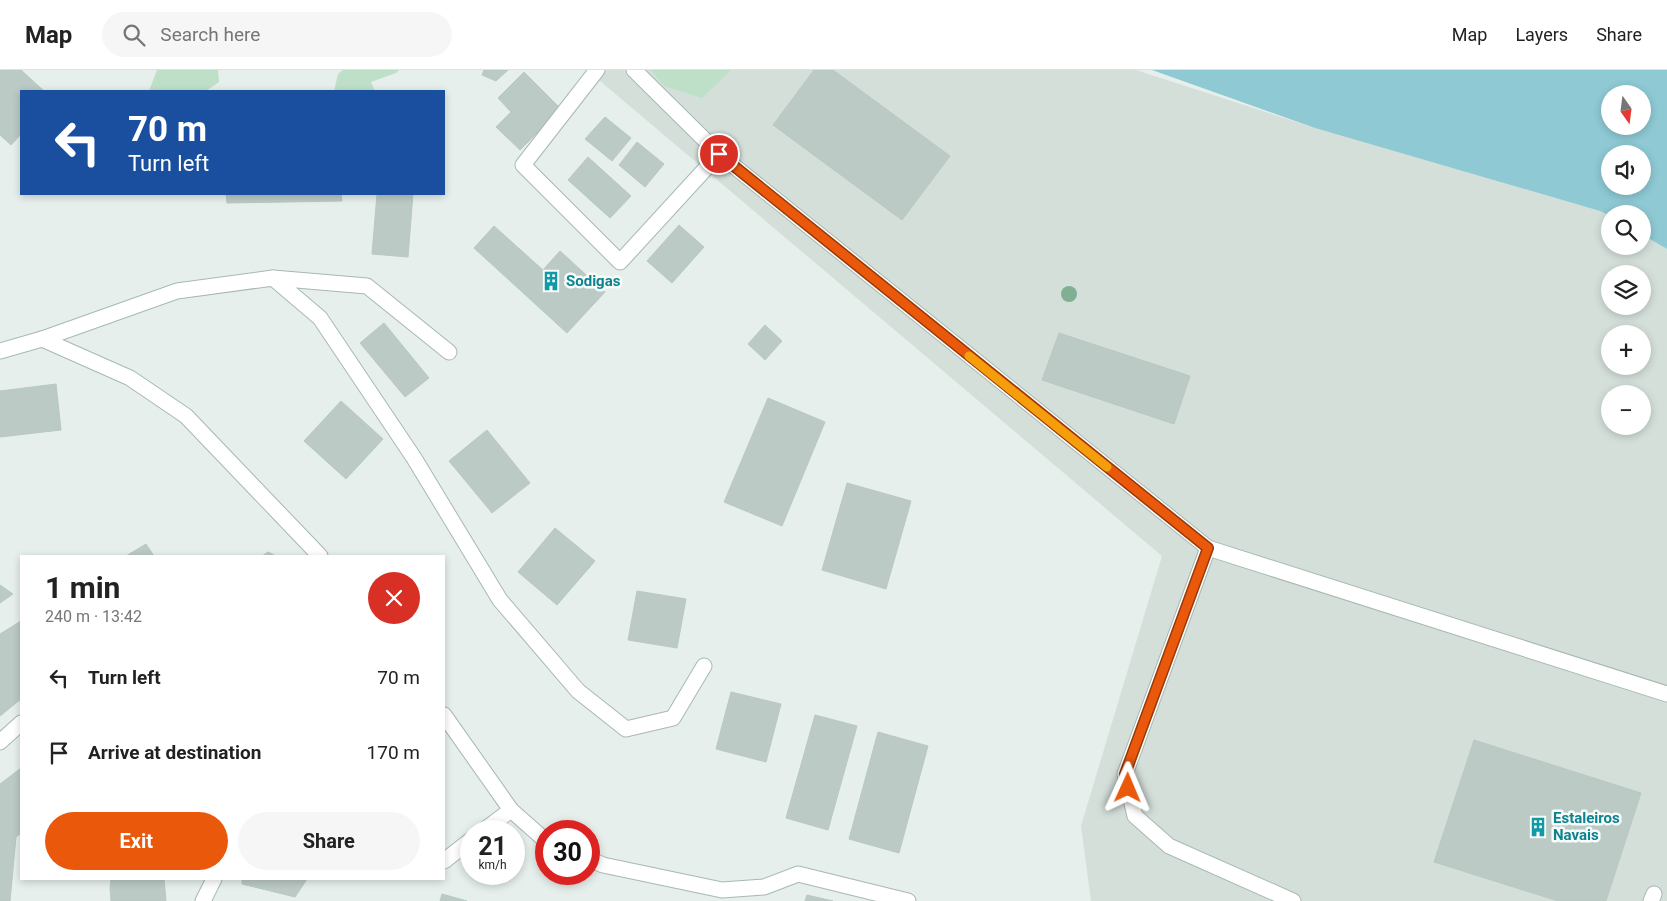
<!DOCTYPE html>
<html lang="en">
<head>
<meta charset="utf-8">
<style>
	:root { --surface:#fff; --page:#f6f6f6; --text:#222; --muted:#767676; --line:#e0e0e0; --accent:#ea580c }
	body { margin:0; font-family:Roboto,sans-serif; background:var(--page); color:var(--text); height:100vh; display:flex; flex-direction:column; font-size:19px; white-space:nowrap }
	* { box-sizing:border-box; margin:0 }
	p { font-size:16px; color:var(--muted) }
	.icon { flex:none; width:28px; height:28px; fill:none; stroke:currentColor; stroke-width:2; stroke-linecap:round; stroke-linejoin:round }
	.map { position:relative; flex:1; overflow:hidden }
	.side { position:absolute; left:20px; top:485px; width:425px; height:325px; display:flex; flex-direction:column; background:var(--surface); border-radius:0px; box-shadow:0 2px 8px #0003 }
	.side>* { flex:none }
	.guide { position:absolute; left:20px; top:20px; width:425px; height:105px; border-radius:0px; box-shadow:0 2px 8px #0003; background:#1a4fa0; color:#fff; overflow:hidden }
	.needle { width:32px; rotate:166deg }
	.controls { position:absolute; left:1601px; top:15px; display:grid; gap:10px }
	.controls a { display:grid; place-items:center; width:50px; height:50px; border-radius:50%; background:var(--surface); box-shadow:0 2px 8px #0003; font-size:25px }
	.speed { position:absolute; left:460px; top:750px; display:flex; gap:10px; font-size:25px; font-weight:700; text-align:center }
	.speed>* { display:grid; place-content:center; width:65px; height:65px; border-radius:50%; background:var(--surface); box-shadow:0 2px 8px #0003; line-height:1 }
	.speed small { font-size:12px; font-weight:400 }
	.speed .limit { border:8px solid #d22; background:#fff; color:#111 }
	.pin { position:absolute; display:grid; place-items:center; width:42px; height:42px; color:#fff; margin:-21px; border:2px solid #fff; border-radius:50%; box-shadow:0 1px 5px #0007 }
	.me { position:absolute; width:55px; margin:-28px; rotate:1deg; stroke-linejoin:round; filter:drop-shadow(0 0 4px #0008) }
	.turn { display:flex; align-items:center; gap:18px; height:105px; padding:0 25px; font-size:22px }
	.turn .icon { width:65px; height:65px; stroke-width:2.5 }
	.turn b { display:block; font-size:35px; line-height:42px }
	.round { display:grid; place-items:center; flex:none; width:52px; height:52px; border-radius:26px; background:var(--page) }
	.overview { display:flex; align-items:center; justify-content:space-between; height:85px; padding:0 25px }
	h1 { font-size:30px; font-weight:700; line-height:38px }
	.cta { display:flex; gap:10px; margin-top:auto; padding:10px 25px }
	.cta a { flex:1; height:58px; border-radius:30px; background:var(--accent); color:#fff; font-size:20px; font-weight:700; line-height:58px; text-align:center }
	.cta a+a { background:var(--page); color:var(--text) }
	ul { padding:0; list-style:none }
	li { display:flex; align-items:center; gap:15px; height:75px; padding:0 25px }
	li div { flex:1 }
	li b { display:block; font-size:19px }
	li em { font-style:normal }
	header { display:flex; align-items:center; gap:30px; box-sizing:border-box; height:70px; padding:0 25px; background:var(--surface); border-bottom:1px solid var(--line) }
	header strong { font-size:24px }
	nav { display:flex; gap:28px; margin-inline-start:auto; font-size:18px }
	.search { width:350px; height:45px; background:var(--page); display:flex; align-items:center; gap:12px; box-sizing:border-box; padding:0 18px; border-radius:28px; color:var(--muted); font-size:19px }
	.map>svg:first-child { display:block }
</style>
</head>
<body>
<header>
<strong>Map</strong>
<div class="search"><svg class="icon" aria-label="search" viewBox="0 0 24 24"><circle cx="10" cy="10" r="6"/><path d="M15 15l6 6"/></svg>Search here</div>
<nav><a>Map</a><a>Layers</a><a>Share</a></nav>
</header>
<div class="map">
<svg width="1667" height="831" viewBox="0 0 1667 831">
	<rect width="100%" height="100%" fill="#e6efeb"/>
	<path fill="#d4dfda" fill-rule="evenodd" d="M587,0H1136L1315,58L1600,141L1610,146V176H1642L1643,165L1667,179V831H1091L1081,756L1162,486ZM1610,204H1642V236H1610ZM1610,264H1642V296H1610ZM1610,324H1642V356H1610Z"/>
	<g fill="#bfe0c8">
		<polygon points="157,0 218,0 219,12 206,21 149,21"/>
		<polygon points="343,0 399,0 396,3 371,12 375,21 334,21 338,4"/>
		<polygon points="651,0 731,0 702,28 664,16"/>
	</g>
	<path fill="#8ec9d4" fill-rule="evenodd" d="M1152,0H1667V179L1643,165L1642,144H1610V146L1600,141L1315,58ZM1610,24H1642V56H1610ZM1610,84H1642V116H1610Z"/>
	<g fill="#bbcac4" stroke="#b8c9c2">
		<polygon points="0,0 21,0 44,21 21,21 21,64 11,75 0,65"/>
		<polygon points="484,0 508,0 496,11 482,5"/>
		<polygon points="814,0 833,0 950,86 902,150 773,55"/>
		<polygon points="524,2 561,39 520,80 496,57 511,42 498,28"/>
		<polygon points="605,47 631,68 612,91 585,69"/>
		<polygon points="637,72 664,94 645,117 619,95"/>
		<polygon points="588,87 631,126 610,148 568,110"/>
		<polygon points="226,124 341,124 342,131 227,133"/>
		<polygon points="377,124 413,124 408,187 372,184"/>
		<polygon points="679,155 704,177 672,213 647,191"/>
		<polygon points="494,156 543,200 560,181 605,222 567,263 474,178"/>
		<polygon points="384,253 429,308 405,327 360,273"/>
		<polygon points="765,255 782,271 765,290 748,274"/>
		<polygon points="1059,263 1190,306 1174,354 1042,310"/>
		<polygon points="56,314 61,360 0,367 0,321"/>
		<polygon points="768,328 825,352 782,456 724,432"/>
		<polygon points="341,331 383,369 346,409 304,371"/>
		<polygon points="487,360 530,413 492,443 449,391"/>
		<polygon points="847,413 911,431 886,519 822,500"/>
		<polygon points="555,458 595,491 557,535 518,502"/>
		<polygon points="146,474 154,486 126,486"/>
		<polygon points="268,482 276,486 262,486"/>
		<polygon points="0,515 13,524 0,533"/>
		<polygon points="637,521 686,529 677,578 628,570"/>
		<polygon points="21,551 21,629 0,646 0,564"/>
		<polygon points="731,622 781,634 766,692 716,679"/>
		<polygon points="815,645 857,656 828,760 786,748"/>
		<polygon points="878,662 928,676 899,783 849,769"/>
		<polygon points="1474,670 1641,723 1606,831 1558,831 1434,792"/>
		<polygon points="21,698 21,763 16,767 10,831 0,831 0,714"/>
		<polygon points="111,809 164,809 166,831 111,831 110,818"/>
		<polygon points="242,809 307,809 295,827 242,814"/>
		<polygon points="442,824 467,831 440,831"/>
		<polygon points="807,825 833,831 805,831"/>
	</g>
	<g fill="none" stroke-linecap="round" stroke-linejoin="round">
		<defs>
			<polyline id="lane" points="597,0 523,95 620,192 719,84"/>
			<g id="street">
				<polyline points="634,0 719,84 1208,478 1667,624"/>
				<polyline points="273,208 367,216 449,282"/>
				<polyline points="42,269 177,221 273,208 320,248 414,388 500,530 578,621 626,659 673,648 704,596"/>
				<polyline points="0,281 42,269 130,308 186,346 320,486"/>
				<polyline points="1208,478 1125,704 1135,746 1169,776 1293,831"/>
				<polyline points="444,645 511,740 546,771"/>
				<polyline points="0,672 21,653"/>
				<polyline points="483,761 511,740"/>
				<polyline points="589,789 603,795 722,820 764,817 798,804 908,831"/>
				<polyline points="444,791 471,770"/>
				<polyline points="203,831 214,809"/>
				<polyline points="1651,831 1654,824"/>
			</g>
		</defs>
		<use href="#lane" stroke="#a8b8b2" stroke-width="17"/>
		<use href="#street" stroke="#a8b8b2" stroke-width="17"/>
		<use href="#lane" stroke="#fff" stroke-width="15"/>
		<use href="#street" stroke="#fff" stroke-width="15"/>
	</g>
	<circle fill="#80af93" cx="1069" cy="224" r="8"/>
	<g fill="none" stroke-linecap="round" stroke-linejoin="round">
		<defs>
			<polyline id="route" points="719,84 1208,478 1125,704 1128,718"/>
		</defs>
		<use href="#route" stroke="#983908" stroke-width="12"/>
		<use href="#route" stroke="#ea580c" stroke-width="9"/>
		<polyline stroke="#f59e0b" stroke-width="9" points="969,286 1107,397"/>
	</g>
	<defs>
		<symbol id="building-bare" viewBox="-9 -9 18 18"><path d="M-4-6H4V6H1V3H-1V6H-4ZM-2.5-4.3h1.7v1.8h-1.7ZM.8-4.3h1.7v1.8H.8ZM-2.5-1h1.7V.8h-1.7ZM.8-1h1.7V.8H.8Z" fill="#0f9aa8" stroke="#f7fbf9" stroke-width="2.5" paint-order="stroke"/></symbol>
	</defs>
	<g fill-rule="evenodd">
		<use href="#building-bare" x="537" y="197" width="28" height="28"/>
		<use href="#building-bare" x="1524" y="743" width="28" height="28"/>
	</g>
	<g text-anchor="middle" stroke-width="5" stroke-linejoin="round" paint-order="stroke">
		<g font-size="15" font-weight="bold" fill="#0d838f" stroke="#f7fbf9" text-anchor="start">
			<text x="566" y="216">Sodigas</text>
			<text x="1553" y="753">Estaleiros<tspan x="1553" dy="17">Navais</tspan></text>
		</g>
	</g>
</svg>
<div class="controls">
<a><svg class="needle" viewBox="-14 -14 28 28"><path d="M0-13l5 13h-10z" fill="#e53935"/><path d="M0 13l5-13h-10z" fill="#767676"/></svg></a>
<a><svg class="icon" aria-label="sound" viewBox="0 0 24 24"><path d="M4 9h4l5-4v14l-5-4H4zM17 9q2 3 0 6"/></svg></a>
<a><svg class="icon" aria-label="search" viewBox="0 0 24 24"><circle cx="10" cy="10" r="6"/><path d="M15 15l6 6"/></svg></a>
<a><svg class="icon" aria-label="layers" viewBox="0 0 24 24"><path d="M12 4l9 5-9 5-9-5zM3 14l9 5 9-5"/></svg></a>
<a>+</a>
<a>−</a>
</div>
<div class="speed"><div>21<small>km/h</small></div><div class="limit">30</div></div>
<div class="pin" style="left:719px;top:84px;background:#d93025"><svg class="icon" aria-label="arrive" viewBox="0 0 24 24"><path d="M6 21V4h12l-3 4 3 4H6"/></svg></div>
<svg class="me" style="left:1128px;top:718px" viewBox="-20 -20 40 40"><path d="M0-17L14 15 0 8-14 15z" fill="#ea580c" stroke="#fff" stroke-width="4"/></svg>
<div class="guide">
<div class="turn"><svg class="icon" aria-label="left" viewBox="0 0 24 24"><path d="M17 20v-9H6M10 6l-5 5 5 5"/></svg><div><b>70 m</b>Turn left</div></div>
</div>
<section class="side">
<div class="overview"><div><h1>1 min</h1><p>240 m · 13:42</p></div><a class="round" style="background:#d93025;color:#fff"><svg class="icon" aria-label="close" viewBox="0 0 24 24"><path d="M6 6l12 12M18 6L6 18"/></svg></a></div>
<ul>
<li><svg class="icon" aria-label="left" viewBox="0 0 24 24"><path d="M17 20v-9H6M10 6l-5 5 5 5"/></svg><div><b>Turn left</b></div><em>70 m</em></li>
<li><svg class="icon" aria-label="arrive" viewBox="0 0 24 24"><path d="M6 21V4h12l-3 4 3 4H6"/></svg><div><b>Arrive at destination</b></div><em>170 m</em></li>
</ul>
<div class="cta"><a>Exit</a><a>Share</a></div>
</section>
</div>
</body>
</html>
